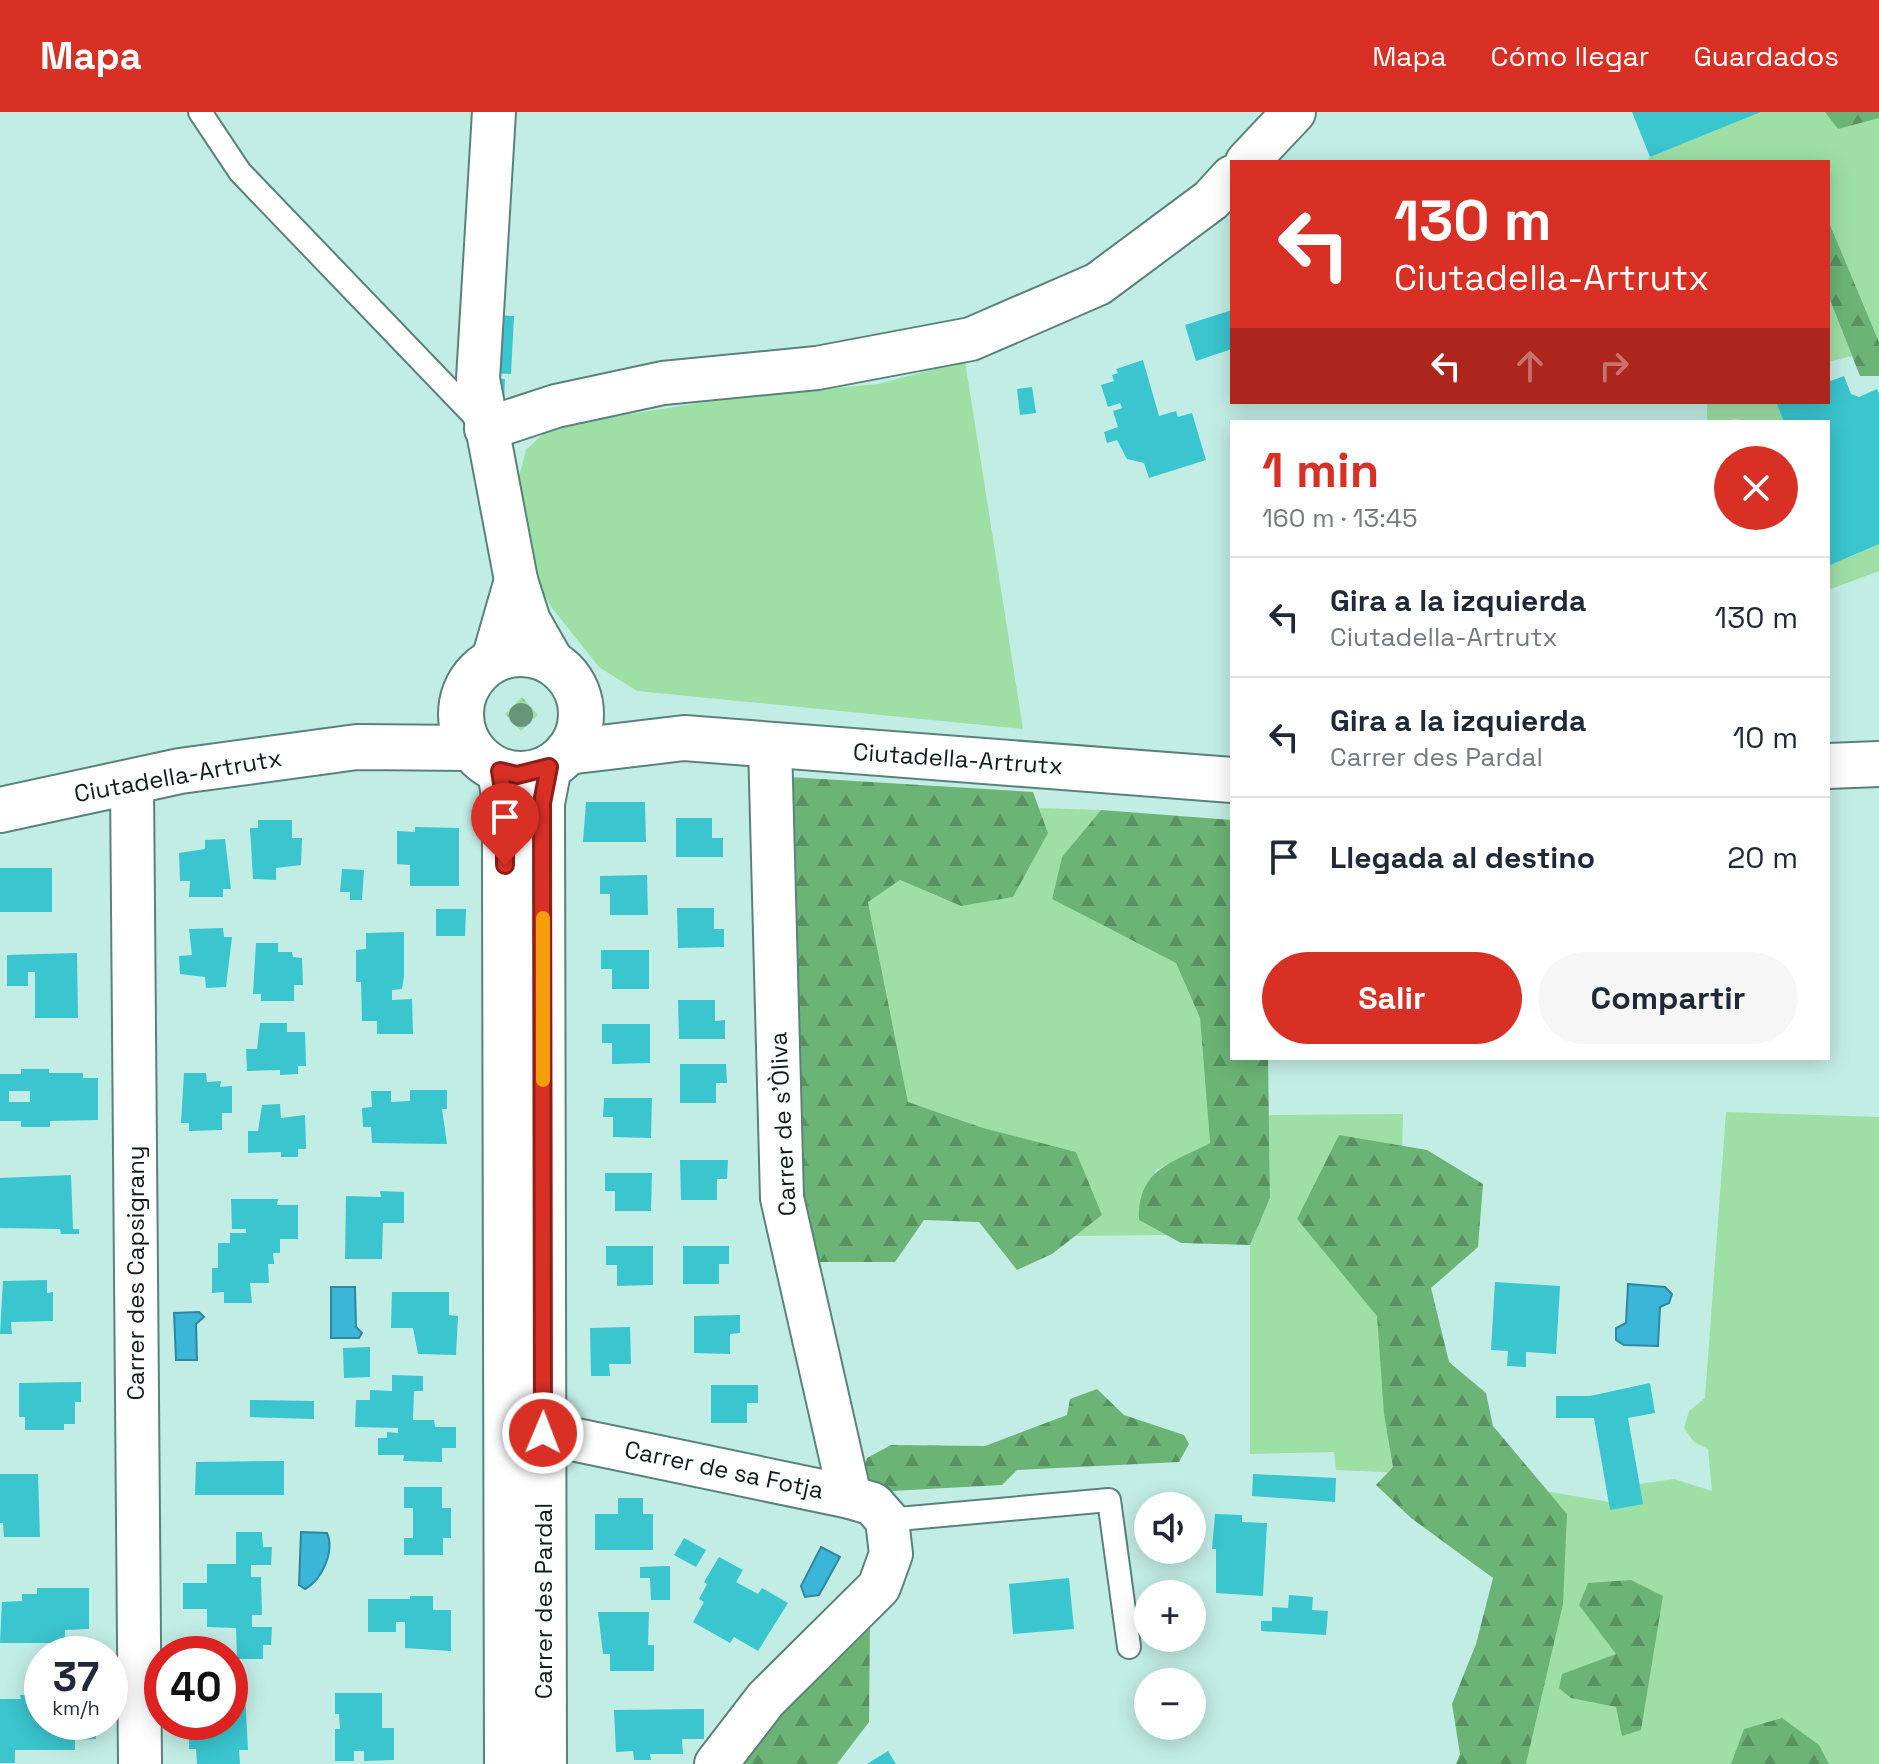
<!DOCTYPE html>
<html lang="es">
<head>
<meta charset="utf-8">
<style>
	:root { --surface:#fff; --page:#f6f6f7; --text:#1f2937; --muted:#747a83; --line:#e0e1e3; --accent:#d93025 }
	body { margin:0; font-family:"Space Grotesk",sans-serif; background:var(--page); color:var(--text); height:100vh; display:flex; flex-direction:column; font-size:30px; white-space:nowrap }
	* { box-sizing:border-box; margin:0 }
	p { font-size:26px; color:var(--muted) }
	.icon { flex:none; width:44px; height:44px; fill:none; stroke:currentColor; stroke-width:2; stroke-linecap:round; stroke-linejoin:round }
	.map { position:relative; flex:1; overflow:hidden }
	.sheet { position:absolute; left:1230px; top:308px; width:600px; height:640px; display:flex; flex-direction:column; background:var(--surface); border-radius:0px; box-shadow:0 4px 20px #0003 }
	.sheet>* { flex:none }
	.hud { position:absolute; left:1230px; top:48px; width:600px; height:244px; border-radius:0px; box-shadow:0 4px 20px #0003; background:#d93025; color:#fff; overflow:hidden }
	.fabs { position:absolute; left:1134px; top:1380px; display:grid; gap:16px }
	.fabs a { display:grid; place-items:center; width:72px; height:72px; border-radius:50%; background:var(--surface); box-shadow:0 4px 20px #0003; font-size:40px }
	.speed { position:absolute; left:24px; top:1524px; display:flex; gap:16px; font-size:40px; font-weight:700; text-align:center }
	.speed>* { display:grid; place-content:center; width:104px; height:104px; border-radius:50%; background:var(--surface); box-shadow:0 4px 20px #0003; line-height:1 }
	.speed small { font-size:20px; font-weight:400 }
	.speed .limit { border:12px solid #d22; background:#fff; color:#111 }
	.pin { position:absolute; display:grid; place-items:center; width:68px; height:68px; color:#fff; margin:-82px -34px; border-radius:50% 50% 50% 0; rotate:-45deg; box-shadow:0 0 8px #0007 }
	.pin .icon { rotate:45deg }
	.me { position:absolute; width:88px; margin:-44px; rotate:1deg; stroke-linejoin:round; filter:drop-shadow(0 0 6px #0008) }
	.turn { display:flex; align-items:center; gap:28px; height:168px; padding:0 32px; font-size:36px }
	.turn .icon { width:104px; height:104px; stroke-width:2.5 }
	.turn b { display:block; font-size:56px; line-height:68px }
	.lanes { display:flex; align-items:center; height:76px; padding:0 32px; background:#0003; justify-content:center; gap:40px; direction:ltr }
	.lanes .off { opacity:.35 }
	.round { display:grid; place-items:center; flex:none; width:84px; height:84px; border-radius:42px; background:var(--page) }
	.overview { display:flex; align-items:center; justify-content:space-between; height:136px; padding:0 32px }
	h1 { font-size:48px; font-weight:700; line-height:60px; color:var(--accent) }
	.button { display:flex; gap:16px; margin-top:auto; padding:16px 32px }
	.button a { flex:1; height:92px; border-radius:48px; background:var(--accent); color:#fff; font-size:32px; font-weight:700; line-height:92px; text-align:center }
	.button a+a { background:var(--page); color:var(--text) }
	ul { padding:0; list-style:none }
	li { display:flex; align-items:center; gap:24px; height:120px; padding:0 32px; border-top:2px solid var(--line) }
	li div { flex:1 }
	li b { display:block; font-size:30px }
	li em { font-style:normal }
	header { display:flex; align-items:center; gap:48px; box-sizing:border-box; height:112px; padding:0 40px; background:var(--accent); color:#fff }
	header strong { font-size:38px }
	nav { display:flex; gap:44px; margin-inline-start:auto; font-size:28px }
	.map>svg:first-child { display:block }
</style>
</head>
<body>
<header>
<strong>Mapa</strong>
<nav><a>Mapa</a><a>Cómo llegar</a><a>Guardados</a></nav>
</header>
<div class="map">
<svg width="1879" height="1652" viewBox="0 0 1879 1652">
	<defs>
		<pattern id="forest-firs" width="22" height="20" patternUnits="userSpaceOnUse" patternTransform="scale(2)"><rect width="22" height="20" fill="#6cb476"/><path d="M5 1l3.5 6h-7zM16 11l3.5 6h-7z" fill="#579260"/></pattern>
		<pattern id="garden-dots" width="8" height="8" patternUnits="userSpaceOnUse" patternTransform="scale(2)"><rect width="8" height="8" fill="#9edfa6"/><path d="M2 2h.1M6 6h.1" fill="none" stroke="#87bf8e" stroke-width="1.8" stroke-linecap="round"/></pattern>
	</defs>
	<rect width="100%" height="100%" fill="#c2ede5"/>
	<g fill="#9edfa6">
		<polygon points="1761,0 1879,0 1879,230 1828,108 1828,50 1647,50 1650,45"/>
		<polygon points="1828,183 1852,244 1828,250"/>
		<polygon points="965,249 1023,617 637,579 599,555 552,496 541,476 532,451 517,372 526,338 550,315 730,286 878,272"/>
		<polygon points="1707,290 1776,290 1784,310 1739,310 1737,307 1707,310"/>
		<polygon points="1879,432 1879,459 1828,478 1828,454"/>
		<polygon points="1039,696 1101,698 1062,745 1052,787 1176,851 1200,906 1210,1032 1156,1058 1139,1108 1166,1123 1075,1124 1102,1103 983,1016 908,990 868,789 900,768 961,794 1048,721"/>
		<polygon points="1726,1000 1879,1005 1879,1652 1483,1652 1530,1425 1404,1361 1336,1358 1334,1340 1250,1342 1250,1133 1270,1086 1269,1003 1403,1002 1395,1338 1515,1374 1609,1390 1610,1398 1639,1372 1674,1367 1712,1379 1708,1337 1694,1330 1684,1316 1689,1299 1705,1286"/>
	</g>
	<g fill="url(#forest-firs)">
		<polygon points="1825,0 1879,0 1879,6 1838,17"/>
		<polygon points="1828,108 1879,230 1879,264 1860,264 1828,183"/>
		<polygon points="789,665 1033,680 1048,721 1013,785 961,794 900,768 868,790 908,990 983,1016 1076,1040 1102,1103 1052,1142 1017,1158 979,1110 924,1108 895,1150 818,1150 799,1078"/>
		<path d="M1101,698L1232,708V946H1268L1270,1086L1250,1133L1181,1131L1139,1108C1138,1057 1170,1052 1210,1031L1200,906L1176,851L1052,787L1062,745Z"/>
		<polygon points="1339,1023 1427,1038 1483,1072 1478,1135 1431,1176 1449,1250 1486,1281 1493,1314 1567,1402 1563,1492 1526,1652 1456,1652 1460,1642 1452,1592 1476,1532 1493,1466 1411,1406 1376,1373 1393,1355 1384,1302 1377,1204 1297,1107"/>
		<polygon points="1097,1277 1124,1303 1184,1323 1189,1332 1179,1350 1017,1358 1002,1373 891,1379 872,1374 863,1362 867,1346 891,1333 985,1334 1067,1303 1070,1287"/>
		<polygon points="1631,1468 1663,1484 1641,1618 1622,1624 1616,1595 1571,1586 1559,1576 1562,1562 1616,1542 1579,1493 1588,1471"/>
		<polygon points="870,1508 869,1610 837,1652 733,1652"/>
		<polygon points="1782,1606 1819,1633 1829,1652 1731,1652 1744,1617"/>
	</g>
	<polygon fill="url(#garden-dots)" points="522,585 538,603 521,619 505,602"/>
	<g fill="#3bb6d8" stroke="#2e88a0" stroke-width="2">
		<polygon points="1628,1172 1665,1175 1672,1182 1669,1191 1660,1195 1658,1234 1624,1233 1616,1228 1616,1216 1626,1211"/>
		<polygon points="331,1175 355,1175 356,1215 362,1221 359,1226 331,1226"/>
		<polygon points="199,1200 204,1205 196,1212 197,1248 176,1248 174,1201"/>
		<path d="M301,1420L327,1421C335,1439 322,1468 305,1477L299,1473Z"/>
		<polygon points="821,1435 840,1445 819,1483 805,1485 801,1474"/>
	</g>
	<g fill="#3ac5cf" fill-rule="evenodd">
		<polygon points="1632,0 1761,0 1650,45"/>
		<polygon points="1232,198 1232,237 1196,249 1185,213"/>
		<polygon points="495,203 514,204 511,262 491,261"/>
		<polygon points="1143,248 1159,304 1176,299 1178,305 1192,301 1206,348 1149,366 1144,351 1127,347 1117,328 1107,331 1104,320 1118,315 1113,299 1122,296 1120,291 1108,295 1101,273 1114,269 1112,263 1118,261 1116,257"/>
		<polygon points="1844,264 1851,282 1859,285 1877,277 1879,282 1879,432 1828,454 1828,310 1784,310 1776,290 1828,290 1828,270"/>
		<polygon points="487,266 505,267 504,288 485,287"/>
		<polygon points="1032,275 1036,301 1020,303 1017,277"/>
		<polygon points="586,690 645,690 646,730 583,730"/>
		<polygon points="676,706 712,706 712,726 723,726 723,745 676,745"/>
		<polygon points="258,708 292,708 292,726 302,726 301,753 276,756 276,768 253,767 250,716 258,716"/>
		<polygon points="415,715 459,716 459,774 410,774 410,753 397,752 397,719 415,720"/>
		<polygon points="225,727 231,777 223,777 223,785 189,785 190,769 180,769 179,741 205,737 205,728"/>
		<rect x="0" y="756" width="52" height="44"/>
		<polygon points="342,757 364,758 362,788 350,788 350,780 340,780"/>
		<polygon points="647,763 648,803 610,803 610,782 600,782 600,764"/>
		<polygon points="677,796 714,796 714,817 724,817 724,835 678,836"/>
		<polygon points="436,797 466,797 465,824 436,824"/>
		<polygon points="223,816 224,825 232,825 226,875 206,876 205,865 180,862 179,844 192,843 189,817"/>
		<polygon points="404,820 404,864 402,877 392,878 392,888 412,887 413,922 377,922 377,909 362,909 361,870 356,870 356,838 366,837 366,821"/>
		<polygon points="256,831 278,831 278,840 292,840 293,845 302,846 303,873 294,873 294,889 261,889 261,882 253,882"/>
		<polygon points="601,838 649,838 649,877 612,877 612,857 601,857"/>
		<polygon points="77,841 78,906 35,906 35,860 28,860 28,874 7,874 7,843"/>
		<polygon points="678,888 715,888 715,909 725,908 725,927 679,927"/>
		<polygon points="260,911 287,911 287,920 305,920 306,954 298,954 298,962 280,963 280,958 247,959 246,937 257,937"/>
		<polygon points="602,912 650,912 650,951 612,952 612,931 602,931"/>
		<polygon points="680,952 726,952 727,971 716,971 716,991 680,991"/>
		<path d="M21,957H49V961H83V966H98V1008L50,1009V1015H21V1009H0V962H21ZM9,979H30V990H9Z"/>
		<polygon points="184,961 206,961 207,970 221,969 220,975 232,974 232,1001 222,1001 222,1018 189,1019 189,1011 181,1011"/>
		<polygon points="410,978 447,978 447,997 442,997 447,1032 372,1031 371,1015 363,1015 362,996 372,995 371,979 391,979 391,990 410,989"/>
		<polygon points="604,986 652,986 651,1026 613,1025 613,1005 603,1005"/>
		<polygon points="280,992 281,1006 305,1003 306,1037 298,1037 298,1045 281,1045 281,1040 248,1041 248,1019 258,1019 262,993"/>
		<polygon points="680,1048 728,1048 727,1067 717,1067 717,1088 681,1088"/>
		<polygon points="605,1061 652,1061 651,1099 615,1099 615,1079 605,1079"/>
		<polygon points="71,1063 73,1117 79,1117 79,1122 61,1122 60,1117 0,1116 0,1066"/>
		<polygon points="380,1079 404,1080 404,1111 383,1111 382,1147 345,1147 346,1084 381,1085"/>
		<polygon points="231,1087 278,1087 277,1093 298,1093 298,1127 280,1127 280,1141 273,1141 274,1152 268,1152 269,1171 250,1171 252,1191 224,1191 224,1180 212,1181 212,1156 218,1156 218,1131 230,1131 230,1121 246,1121 246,1117 232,1117"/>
		<polygon points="606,1134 653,1134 653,1173 617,1174 617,1153 606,1153"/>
		<polygon points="683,1134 729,1134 729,1152 719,1152 719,1172 683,1172"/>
		<polygon points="47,1168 47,1181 53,1180 53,1209 11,1210 12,1222 0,1222 3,1169"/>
		<polygon points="1495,1170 1560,1174 1556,1242 1526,1240 1526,1255 1507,1254 1508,1239 1491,1238"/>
		<polygon points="392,1180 449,1180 449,1203 458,1204 456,1243 418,1242 413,1216 391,1216"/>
		<polygon points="740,1203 740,1221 730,1222 730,1242 694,1241 694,1204"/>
		<polygon points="630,1215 631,1252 609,1252 610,1264 591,1264 590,1216"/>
		<polygon points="370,1235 370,1265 344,1266 343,1236"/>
		<polygon points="392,1263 423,1264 423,1279 414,1279 413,1308 434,1308 435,1315 456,1315 456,1336 442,1336 442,1350 403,1349 404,1343 378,1343 378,1326 387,1326 387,1320 398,1321 398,1316 355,1315 356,1288 370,1288 370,1278 392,1279"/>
		<polygon points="81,1270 81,1290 75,1290 75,1312 64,1312 64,1318 25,1318 25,1305 19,1305 19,1271"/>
		<polygon points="1650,1271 1655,1301 1628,1306 1643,1392 1610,1398 1594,1306 1556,1306 1556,1284 1590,1284"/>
		<polygon points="711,1273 758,1273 758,1291 747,1291 747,1311 711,1311"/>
		<polygon points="250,1288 314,1289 314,1307 250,1305"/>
		<polygon points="284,1349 284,1383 195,1383 196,1350"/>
		<polygon points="0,1362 38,1362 40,1425 4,1425 3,1411 0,1411"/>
		<polygon points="1253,1362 1336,1366 1335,1390 1252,1384"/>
		<polygon points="404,1375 442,1375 442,1396 451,1396 451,1426 443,1426 443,1443 404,1443 404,1426 413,1426 413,1396 404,1396"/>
		<polygon points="618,1386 643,1386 643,1402 653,1402 653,1438 595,1438 595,1402 618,1402"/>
		<polygon points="1215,1402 1242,1403 1242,1410 1267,1411 1263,1484 1216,1481 1216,1437 1212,1437"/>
		<polygon points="236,1420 262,1420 263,1435 272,1435 271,1453 251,1453 251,1465 261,1465 262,1503 252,1503 252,1515 272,1515 271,1533 263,1533 263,1547 237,1547 236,1516 207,1515 207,1497 183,1497 183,1471 207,1471 207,1452 236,1452"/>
		<polygon points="684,1426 706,1438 696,1455 674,1443"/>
		<polygon points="719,1445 743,1458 736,1470 758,1482 762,1476 788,1491 758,1539 734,1525 730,1531 693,1510 704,1490 699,1487 707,1472 704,1470"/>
		<polygon points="670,1454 670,1488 651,1488 650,1466 640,1466 640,1455"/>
		<polygon points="1069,1466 1074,1517 1013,1522 1009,1472"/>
		<polygon points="37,1476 89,1476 89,1517 65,1518 65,1531 0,1531 2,1490 22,1489 22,1482 37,1482"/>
		<polygon points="1289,1483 1313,1485 1312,1498 1328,1499 1326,1523 1261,1519 1261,1509 1272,1509 1272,1495 1288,1496"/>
		<polygon points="410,1484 433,1484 433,1498 451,1498 451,1539 405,1536 405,1510 396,1510 396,1520 368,1520 368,1487 410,1487"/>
		<polygon points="598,1500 649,1500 648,1533 654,1533 654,1559 610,1559 610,1542 603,1542"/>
		<polygon points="245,1580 248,1638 239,1638 240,1652 197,1652 196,1637 189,1637 189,1610 230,1610 230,1581"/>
		<polygon points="335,1581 382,1581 382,1616 394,1616 394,1648 364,1649 364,1639 354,1639 354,1649 335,1649 335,1617 340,1617 339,1602 335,1602"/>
		<polygon points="20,1583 38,1583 42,1587 42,1610 95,1610 96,1627 75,1628 75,1638 15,1638 15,1651 0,1651 0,1587 21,1587"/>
		<polygon points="704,1597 704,1627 682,1627 683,1642 650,1642 651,1648 634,1648 633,1639 616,1640 614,1598"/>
		<polygon points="888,1639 896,1652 867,1652"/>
	</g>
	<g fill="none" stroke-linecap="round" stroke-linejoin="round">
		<defs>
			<g id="service">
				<polyline points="200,0 240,60 483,313"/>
				<polyline points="887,1408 1109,1388 1129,1535"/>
			</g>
			<g id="minor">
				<polyline points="494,0 478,267 516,468 529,509 553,551"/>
				<polyline points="1247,50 1294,0"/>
				<polyline points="486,317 556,294 663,271 817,256 971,227 1098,172 1211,88 1232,65"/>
				<polyline points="493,548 516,468"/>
				<polyline points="770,632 782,1086 850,1385"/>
				<polyline points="132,671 140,1652"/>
				<polyline points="509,1320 543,1321 850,1385 873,1392 887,1408 891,1442 879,1475 766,1587 716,1652"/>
			</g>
			<g id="tertiary">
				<polyline points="500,659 505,690 505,753 507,1652"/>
				<polyline points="544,1652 542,691 549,655"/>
			</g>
			<g id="secondary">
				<circle cx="521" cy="602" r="60"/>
				<polyline points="567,640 684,626 1232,668"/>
				<polyline points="1828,654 1879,652"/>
				<polyline points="0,698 180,659 357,635 471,636"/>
			</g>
		</defs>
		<use href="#service" stroke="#5a827c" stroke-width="26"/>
		<use href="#minor" stroke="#5a827c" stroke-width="46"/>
		<use href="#tertiary" stroke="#5a827c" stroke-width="48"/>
		<use href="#secondary" stroke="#5a827c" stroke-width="48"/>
		<use href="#service" stroke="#fff" stroke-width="22"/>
		<use href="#minor" stroke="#fff" stroke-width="42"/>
		<use href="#tertiary" stroke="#fff" stroke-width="44"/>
		<use href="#secondary" stroke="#fff" stroke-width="44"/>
	</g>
	<circle fill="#66957b" cx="521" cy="603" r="12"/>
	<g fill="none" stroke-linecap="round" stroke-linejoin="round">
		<defs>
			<polyline id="route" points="505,753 505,690 500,659 517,663 549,655 542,691 543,1321"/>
		</defs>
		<use href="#route" stroke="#8d1f18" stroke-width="20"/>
		<use href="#route" stroke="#d93025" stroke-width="14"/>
		<polyline stroke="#f59e0b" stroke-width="14" points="543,806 543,968"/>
	</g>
	<g text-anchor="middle" stroke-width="8" stroke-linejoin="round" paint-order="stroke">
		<g font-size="24" fill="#0e1e1c" stroke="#fff">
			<text transform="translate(958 647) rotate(4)" y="8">Ciutadella-Artrutx</text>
			<text transform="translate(178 664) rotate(-10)" y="8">Ciutadella-Artrutx</text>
			<text transform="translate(783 1012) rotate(-93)" y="8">Carrer de s'Òliva</text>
			<text transform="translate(136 1161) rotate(-90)" y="8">Carrer des Capsigrany</text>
			<text transform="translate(724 1358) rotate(12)" y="8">Carrer de sa Fotja</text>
			<text transform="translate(544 1489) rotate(-90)" y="8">Carrer des Pardal</text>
		</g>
	</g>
</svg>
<div class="fabs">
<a><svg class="icon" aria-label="sound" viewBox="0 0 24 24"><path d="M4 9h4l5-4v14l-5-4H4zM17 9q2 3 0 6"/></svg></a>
<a>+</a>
<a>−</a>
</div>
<div class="speed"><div>37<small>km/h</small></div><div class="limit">40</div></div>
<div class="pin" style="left:505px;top:753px;background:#d93025"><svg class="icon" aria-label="arrive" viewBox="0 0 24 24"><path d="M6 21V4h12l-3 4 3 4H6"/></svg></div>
<svg class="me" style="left:543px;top:1321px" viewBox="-20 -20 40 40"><circle r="17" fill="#d93025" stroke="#fff" stroke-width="3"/><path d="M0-11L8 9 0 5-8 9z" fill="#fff"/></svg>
<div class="hud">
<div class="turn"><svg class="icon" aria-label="left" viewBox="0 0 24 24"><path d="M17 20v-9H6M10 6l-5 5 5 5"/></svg><div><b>130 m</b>Ciutadella-Artrutx</div></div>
<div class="lanes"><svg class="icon" aria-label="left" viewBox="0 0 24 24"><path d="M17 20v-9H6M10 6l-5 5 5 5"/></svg><svg class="icon off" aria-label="ahead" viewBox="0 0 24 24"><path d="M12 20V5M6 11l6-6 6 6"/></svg><svg class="icon off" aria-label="right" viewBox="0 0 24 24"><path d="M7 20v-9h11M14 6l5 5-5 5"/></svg></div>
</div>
<section class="sheet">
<div class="overview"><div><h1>1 min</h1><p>160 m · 13:45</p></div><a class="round" style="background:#d93025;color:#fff"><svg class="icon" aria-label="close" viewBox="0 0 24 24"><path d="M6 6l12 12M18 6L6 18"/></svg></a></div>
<ul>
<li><svg class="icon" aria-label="left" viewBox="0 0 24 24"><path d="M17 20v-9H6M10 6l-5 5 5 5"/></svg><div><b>Gira a la izquierda</b><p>Ciutadella-Artrutx</p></div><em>130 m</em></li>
<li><svg class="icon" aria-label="left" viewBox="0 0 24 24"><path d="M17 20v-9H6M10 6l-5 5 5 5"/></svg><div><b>Gira a la izquierda</b><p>Carrer des Pardal</p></div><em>10 m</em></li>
<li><svg class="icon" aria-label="arrive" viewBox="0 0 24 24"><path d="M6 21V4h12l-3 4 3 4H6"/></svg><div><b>Llegada al destino</b></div><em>20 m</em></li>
</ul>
<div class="button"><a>Salir</a><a>Compartir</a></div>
</section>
</div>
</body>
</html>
